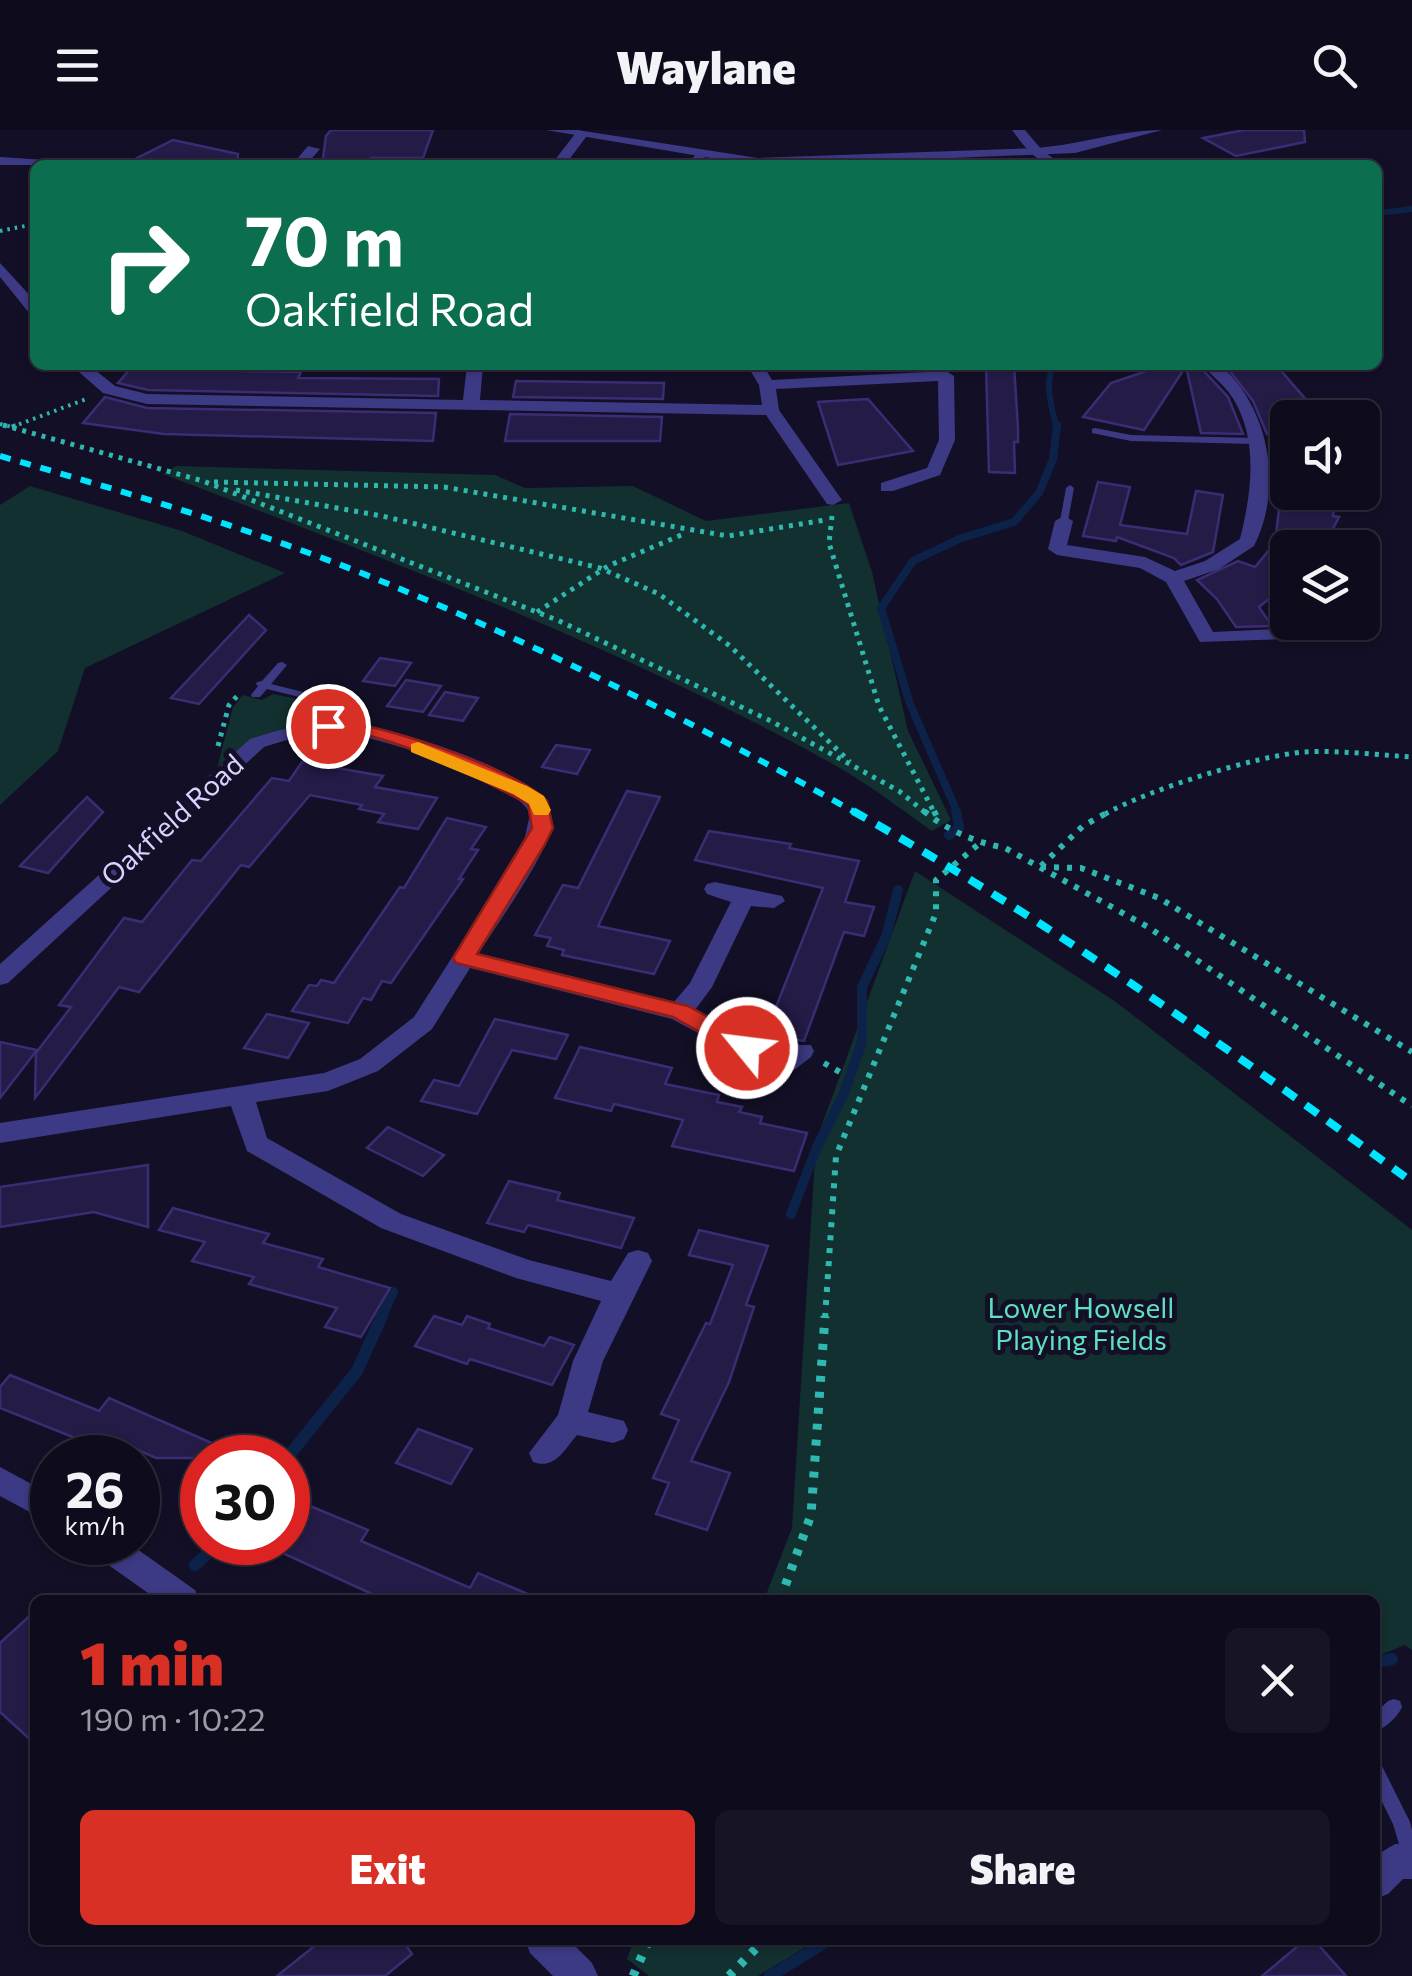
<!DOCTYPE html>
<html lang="en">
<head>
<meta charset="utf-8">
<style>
	:root { --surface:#0e0b1c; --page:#171425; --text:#f1f3f6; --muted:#9b9ba3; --line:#2e2b3b; --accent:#d93025 }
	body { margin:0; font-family:Commissioner,sans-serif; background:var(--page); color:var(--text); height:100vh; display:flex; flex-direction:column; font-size:38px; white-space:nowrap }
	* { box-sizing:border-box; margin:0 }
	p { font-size:32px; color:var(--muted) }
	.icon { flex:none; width:55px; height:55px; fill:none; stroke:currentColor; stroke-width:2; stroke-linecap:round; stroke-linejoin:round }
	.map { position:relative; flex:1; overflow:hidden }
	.panel { position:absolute; left:30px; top:1465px; width:1350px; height:350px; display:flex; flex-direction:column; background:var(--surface); border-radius:15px; box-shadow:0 2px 8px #0004,0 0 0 2px var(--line) }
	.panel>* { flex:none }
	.banner { position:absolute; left:30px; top:30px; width:1352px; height:210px; border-radius:15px; box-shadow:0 2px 8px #0004,0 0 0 2px var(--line); background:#0b6e4f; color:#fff; overflow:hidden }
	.buttons { position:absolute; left:1270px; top:270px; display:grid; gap:20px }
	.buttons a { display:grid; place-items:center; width:110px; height:110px; border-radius:15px; background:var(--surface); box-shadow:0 2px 8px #0004,0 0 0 2px var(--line); font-size:50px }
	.speed { position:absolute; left:30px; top:1305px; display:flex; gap:20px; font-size:50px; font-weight:700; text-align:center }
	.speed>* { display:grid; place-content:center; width:130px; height:130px; border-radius:50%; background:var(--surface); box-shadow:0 2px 8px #0004,0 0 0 2px var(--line); line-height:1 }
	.speed small { font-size:25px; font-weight:400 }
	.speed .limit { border:15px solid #d22; background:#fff; color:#111 }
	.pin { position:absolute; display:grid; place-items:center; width:85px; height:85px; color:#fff; margin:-42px; border:5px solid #fff; border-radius:50%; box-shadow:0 2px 10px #0007 }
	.me { position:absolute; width:110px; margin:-55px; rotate:299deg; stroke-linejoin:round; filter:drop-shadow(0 0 8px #0008) }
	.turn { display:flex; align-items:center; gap:35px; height:210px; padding:0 50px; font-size:45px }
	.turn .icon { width:130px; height:130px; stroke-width:2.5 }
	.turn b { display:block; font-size:70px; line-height:85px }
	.round { display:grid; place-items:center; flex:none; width:105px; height:105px; border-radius:15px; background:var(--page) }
	.overview { display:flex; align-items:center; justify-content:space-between; height:170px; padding:0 50px }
	h1 { font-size:60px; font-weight:800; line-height:75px; color:var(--accent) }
	.primary-button { display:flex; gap:20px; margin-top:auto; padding:20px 50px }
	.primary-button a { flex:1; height:115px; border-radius:15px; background:var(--accent); color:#fff; font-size:40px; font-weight:800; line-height:115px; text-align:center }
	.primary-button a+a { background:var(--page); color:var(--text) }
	header { display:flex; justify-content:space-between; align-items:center; height:130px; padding:0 50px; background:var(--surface); font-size:45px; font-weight:800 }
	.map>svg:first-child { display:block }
</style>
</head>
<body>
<header><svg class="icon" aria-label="menu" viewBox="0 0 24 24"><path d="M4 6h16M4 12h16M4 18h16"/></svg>Waylane<svg class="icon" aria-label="search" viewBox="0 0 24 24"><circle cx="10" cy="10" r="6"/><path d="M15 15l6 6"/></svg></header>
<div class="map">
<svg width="1412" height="1846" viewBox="0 0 1412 1846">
	<rect width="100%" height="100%" fill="#130f26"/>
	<g fill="#12302f">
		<path d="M176,336L495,345L525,358L633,356L706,391L849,373L872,442L908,601L951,690L932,701C899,678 866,652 831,633C619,516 389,430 163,344Z"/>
		<polygon points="30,356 182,401 285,443 85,538 58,621 0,675 0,375"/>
		<path d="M273,564L326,575L328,584C286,599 250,604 217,638L233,577L243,565L262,570Z"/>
		<polygon points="915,741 1116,872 1412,1100 1412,1520 1405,1515 1375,1527 1375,1470 764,1470 792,1398 816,1011"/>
		<polygon points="634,1810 817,1810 758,1846 649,1846 627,1829"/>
	</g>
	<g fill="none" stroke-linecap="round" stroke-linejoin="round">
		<g stroke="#0c2248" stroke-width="6">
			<polyline points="1378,83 1412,79"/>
			<path d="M1053,235C1044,259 1052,275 1056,297"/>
		</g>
		<polyline stroke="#0c2248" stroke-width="8" points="958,684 910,574 881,478 913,431 959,409 1014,392 1039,363 1053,329 1057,295"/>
		<g stroke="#0c2248" stroke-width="10">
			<polyline points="949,705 959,698 956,681"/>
			<polyline points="791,1084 817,1017 843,966 862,912 862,857 886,807 898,760"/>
			<polyline points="381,1188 393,1162"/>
		</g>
		<g stroke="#0c2248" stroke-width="12">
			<polyline points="287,1328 357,1241 382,1186"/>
			<polyline points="195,1435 220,1412"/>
			<polyline points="1375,1532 1392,1529"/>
			<polyline points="770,1846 829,1810"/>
		</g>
	</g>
	<g fill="#241b47" stroke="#3b2d73" stroke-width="2.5">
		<polygon points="331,0 433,0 423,28 371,28 371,35 322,35 326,6"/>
		<polygon points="1244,0 1304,0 1305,12 1236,26 1203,8"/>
		<polygon points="173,10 238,24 237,35 123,35"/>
		<polygon points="986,235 1014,235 1018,298 1018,312 1014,312 1015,343 989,342"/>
		<polygon points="1164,235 1198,235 1228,267 1243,304 1201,303 1186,236 1144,300 1083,287 1111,253"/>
		<polygon points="1225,235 1276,235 1322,288 1288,288 1288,305 1267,304 1253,271"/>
		<polygon points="130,239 301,242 298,248 439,249 438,266 148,260 118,253"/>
		<polygon points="516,251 664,253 663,269 513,267"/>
		<polygon points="105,267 147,278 436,283 433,311 164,304 83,293"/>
		<polygon points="868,269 913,321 838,335 818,272"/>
		<polygon points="510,284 662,287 660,311 505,311"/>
		<polygon points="1098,352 1130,357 1120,395 1187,404 1196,361 1223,365 1213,422 1181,435 1174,428 1117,407 1116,411 1083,406"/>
		<polygon points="1281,362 1310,362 1310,366 1335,369 1333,386 1339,387 1323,418 1288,418 1288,454 1259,477 1272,496 1236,497 1217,469 1197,450 1238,431 1255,437 1275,413"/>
		<polygon points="249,485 266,500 199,574 171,568"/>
		<polygon points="380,528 411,533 395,556 363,551"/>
		<polygon points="406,550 441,556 423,582 387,576"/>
		<polygon points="445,562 478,568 463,591 429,585"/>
		<polygon points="556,615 590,620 577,644 542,637"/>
		<polygon points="302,632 383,646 375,657 437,668 418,699 378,692 384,684 359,679 362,675 310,665 249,737 241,735 139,862 119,857 35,968 36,923 71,877 59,875 124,788 142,792 192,730 201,731 272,648 289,651"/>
		<polygon points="627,661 660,667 598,796 670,811 654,844 562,825 564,820 547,816 551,808 535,805 563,755 578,758"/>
		<polygon points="87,667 103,682 48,743 20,736"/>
		<polygon points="447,688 486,697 471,719 478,720 459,749 463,749 391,853 382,851 371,870 363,868 348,893 292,881 309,855 317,856 321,850 334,853 400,757 404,758"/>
		<polygon points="709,701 791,714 789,718 859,731 845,772 874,777 864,806 844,802 804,911 752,904 762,880 774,882 823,758 695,730"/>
		<polygon points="267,884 309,893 288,928 244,918"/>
		<polygon points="495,889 568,905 556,929 512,920 477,984 421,971 434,950 459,956"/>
		<polygon points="0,912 37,920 0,968"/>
		<polygon points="580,917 672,938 665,954 719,965 717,972 742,977 739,982 762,987 760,993 807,1003 794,1041 672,1016 683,990 614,974 611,981 555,968"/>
		<polygon points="388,997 444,1025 423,1046 367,1018"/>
		<polygon points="148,1035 148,1097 94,1082 0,1097 0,1057"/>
		<polygon points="509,1051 560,1063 557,1070 634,1088 621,1118 528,1095 524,1102 487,1093"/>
		<polygon points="173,1078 269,1104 263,1113 323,1129 318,1137 390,1158 361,1207 325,1197 337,1178 249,1154 254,1147 192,1131 205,1112 159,1100"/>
		<polygon points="699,1100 768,1116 746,1175 754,1177 729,1252 691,1331 730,1343 707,1400 656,1384 669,1353 653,1348 679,1290 661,1284 706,1193 710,1194 733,1135 689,1125"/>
		<polygon points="434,1186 462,1195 467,1186 490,1194 488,1198 544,1216 550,1207 574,1215 552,1255 470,1229 467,1234 415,1216"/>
		<polygon points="10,1245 99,1281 109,1268 246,1328 156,1328 118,1311 110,1322 0,1278 0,1257"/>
		<polygon points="418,1299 472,1319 451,1354 396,1333"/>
		<polygon points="310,1376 368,1400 361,1411 470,1458 478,1443 542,1470 385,1470 278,1421"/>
		<polygon points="35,1481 35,1614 0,1582 0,1513"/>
		<polygon points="322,1810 402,1810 412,1824 385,1846 277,1846"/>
		<polygon points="1305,1810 1314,1810 1346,1846 1262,1846"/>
	</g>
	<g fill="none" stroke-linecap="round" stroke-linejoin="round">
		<g stroke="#2fb8b0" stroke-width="4" stroke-dasharray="2.5 5" stroke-linecap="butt">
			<polyline points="0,101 35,94"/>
			<polyline points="0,294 12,297"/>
			<polyline points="12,297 89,268"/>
		</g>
		<g stroke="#2fb8b0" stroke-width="5" stroke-dasharray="4 6" stroke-linecap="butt">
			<polyline points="3,295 203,351 557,490 771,591 899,661 927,684"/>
			<polyline points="12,297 18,295"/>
			<polyline points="214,352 444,357 728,406 825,390"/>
			<polyline points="236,360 382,386 600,438 659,464 730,516 850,632"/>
			<polyline points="832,386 829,413 879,576 935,684"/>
			<polyline points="537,482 608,436 686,403"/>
			<polyline points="218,616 229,575 239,564"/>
			<path d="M1105,684C1148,660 1255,626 1304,622C1339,620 1377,625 1412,627"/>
		</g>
		<g stroke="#2fb8b0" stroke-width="6" stroke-dasharray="5 8" stroke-linecap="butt">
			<path d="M924,681C948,701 975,712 1005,718L1148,797L1412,976"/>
			<polyline points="934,681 939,691"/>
			<polyline points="1041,736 1083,696 1110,681"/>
			<polyline points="1041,737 1081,738 1159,768 1412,922"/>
			<polyline points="824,933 845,945"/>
			<polyline points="825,1188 836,1026 936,783 936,750 980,713"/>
		</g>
		<g stroke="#2fb8b0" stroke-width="9" stroke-dasharray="6 10" stroke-linecap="butt">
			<polyline points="780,1470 811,1385 825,1186"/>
			<polyline points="633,1846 649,1810"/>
			<polyline points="729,1846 764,1810"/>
		</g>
		<g fill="#3d3a85" fill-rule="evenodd">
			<polygon points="1095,298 1131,305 1255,308 1259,311 1255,314 1131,311 1092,303 1092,299"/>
			<polygon points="1070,355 1074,358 1068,391 1064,394 1060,391 1066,358"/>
			<polygon points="1370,491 1375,494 1373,496 1279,508 1274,505 1279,502"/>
			<polygon points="282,532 287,535 271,554 335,570 340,581 332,598 324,598 323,596 330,581 327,574 267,559 260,567 252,567 251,565 258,556 256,554 257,552 262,551 278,533"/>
			<path d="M1394,1569L1400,1571L1402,1577C1398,1587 1385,1598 1375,1602V1583L1388,1571Z"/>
			<polygon points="1375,1632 1381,1634 1410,1692 1412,1700 1412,1740 1406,1737 1393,1694 1375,1658"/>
		</g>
		<g fill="#3d3a85" fill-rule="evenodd">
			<polygon points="578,0 589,3 565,35 551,35"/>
			<path d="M1012,0H1025L1041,19L1062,35C1037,35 1026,19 1012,0Z"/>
			<polygon points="308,16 320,19 306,35 292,35"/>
			<polygon points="700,20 707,24 700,35 686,35"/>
			<polygon points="0,27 61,31 68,35 0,35"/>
			<polygon points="0,133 35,171 35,186 30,184 0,147"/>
			<polygon points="71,235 89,235 115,256 147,264 463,270 467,235 483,235 480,270 762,275 759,255 747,235 763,235 772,250 946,241 954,246 955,310 940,345 893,361 881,361 881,353 927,338 939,310 938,251 776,259 779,280 842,370 833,375 827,374 766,285 147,274 103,263"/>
			<path d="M1202,235H1220C1269,277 1284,357 1254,416L1219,439L1184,451L1213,502L1279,499L1286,501V509L1200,512L1166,452L1140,438L1057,425L1048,419L1055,391L1064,386L1073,391L1067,415L1145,427L1175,441L1205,431L1240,409C1251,365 1259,312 1234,270C1226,256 1213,247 1202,235Z"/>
			<path d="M332,590C375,593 552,640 552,691C552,719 495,797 478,824L674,872L690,853L731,772L707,764L704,759L707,754L715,752L782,766L785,771L774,778L751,776L712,857L695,880L780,925L793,915H811L814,921L811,927L772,957H754L750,951L763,938L672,889L470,838L432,899L378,941L328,961L256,972L267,1008L401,1084L529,1130L611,1151L628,1123L638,1120L648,1123L652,1131L603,1231L588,1282L624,1291L628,1300L624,1309L613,1313L577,1305C564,1320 555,1340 533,1332L529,1323L558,1285L573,1231L601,1171L516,1148L381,1098L247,1021L231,976L0,1013V993L324,943L360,929L414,887L523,716L530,684C517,650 370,603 333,602C309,602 287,610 264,617L8,853L0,855V834L250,609L303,593Z"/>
			<polygon points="1412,1713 1412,1749 1403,1749 1388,1764 1375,1769 1375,1726 1395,1714"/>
		</g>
		<g fill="#3d3a85" fill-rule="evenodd">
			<path d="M546,0H577L758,28L1036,18C1079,15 1120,0 1162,0L1075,23L785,35H752Z"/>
			<polygon points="0,1337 52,1365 52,1394 0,1366"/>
			<polygon points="86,1412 127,1412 195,1460 200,1470 158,1470 90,1422"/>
			<polygon points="525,1810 569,1810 592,1833 598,1846 553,1846 530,1823"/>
		</g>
		<path stroke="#00e5ff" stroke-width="6" stroke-dasharray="11 10" stroke-linecap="butt" d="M0,326C128,363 257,400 381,451C545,518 703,597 858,684"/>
		<path stroke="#00e5ff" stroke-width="8" stroke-dasharray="15 12" stroke-linecap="butt" d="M853,681C1049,791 1231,920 1412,1052"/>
	</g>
	<path fill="#d93025" stroke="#8d1f18" stroke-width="2.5" d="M328,590C373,591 518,639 547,671L553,698L544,716L477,824L688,876L755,912L758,918L755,924H739L673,887L456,833L453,828L532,698L528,674C481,648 406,612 353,602C343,600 332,602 322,599L319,596Z"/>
	<polygon fill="#f59e0b" points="418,612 527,656 544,666 551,680 548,685 534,685 529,674 513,664 411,622 411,614"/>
	<g text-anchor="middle" stroke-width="10" stroke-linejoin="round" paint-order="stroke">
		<g font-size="28" fill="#d9d4ff" stroke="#130f26">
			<text transform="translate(172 690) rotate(-42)" y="10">Oakfield Road</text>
		</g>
		<g font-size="28" fill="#5fe0c0" stroke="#130f26">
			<text x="1081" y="1188">Lower Howsell<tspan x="1081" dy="32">Playing Fields</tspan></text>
		</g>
	</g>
</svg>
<div class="buttons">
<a><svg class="icon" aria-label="sound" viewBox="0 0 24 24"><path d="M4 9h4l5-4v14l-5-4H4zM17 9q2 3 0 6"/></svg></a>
<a><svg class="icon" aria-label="layers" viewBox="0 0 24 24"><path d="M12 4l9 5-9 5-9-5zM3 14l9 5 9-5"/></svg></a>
</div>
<div class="speed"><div>26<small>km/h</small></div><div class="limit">30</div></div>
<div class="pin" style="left:328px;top:596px;background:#d93025"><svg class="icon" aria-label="arrive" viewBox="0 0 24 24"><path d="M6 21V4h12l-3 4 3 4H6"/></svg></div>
<svg class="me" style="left:747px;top:918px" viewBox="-20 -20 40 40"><circle r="17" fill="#d93025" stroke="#fff" stroke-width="3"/><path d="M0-11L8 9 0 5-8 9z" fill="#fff"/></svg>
<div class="banner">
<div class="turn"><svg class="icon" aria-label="right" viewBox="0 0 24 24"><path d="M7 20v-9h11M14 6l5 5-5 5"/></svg><div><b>70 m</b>Oakfield Road</div></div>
</div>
<section class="panel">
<div class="overview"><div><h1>1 min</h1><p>190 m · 10:22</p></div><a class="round"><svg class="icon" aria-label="close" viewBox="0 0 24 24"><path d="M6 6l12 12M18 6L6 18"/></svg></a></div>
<div class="primary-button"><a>Exit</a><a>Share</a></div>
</section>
</div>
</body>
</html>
